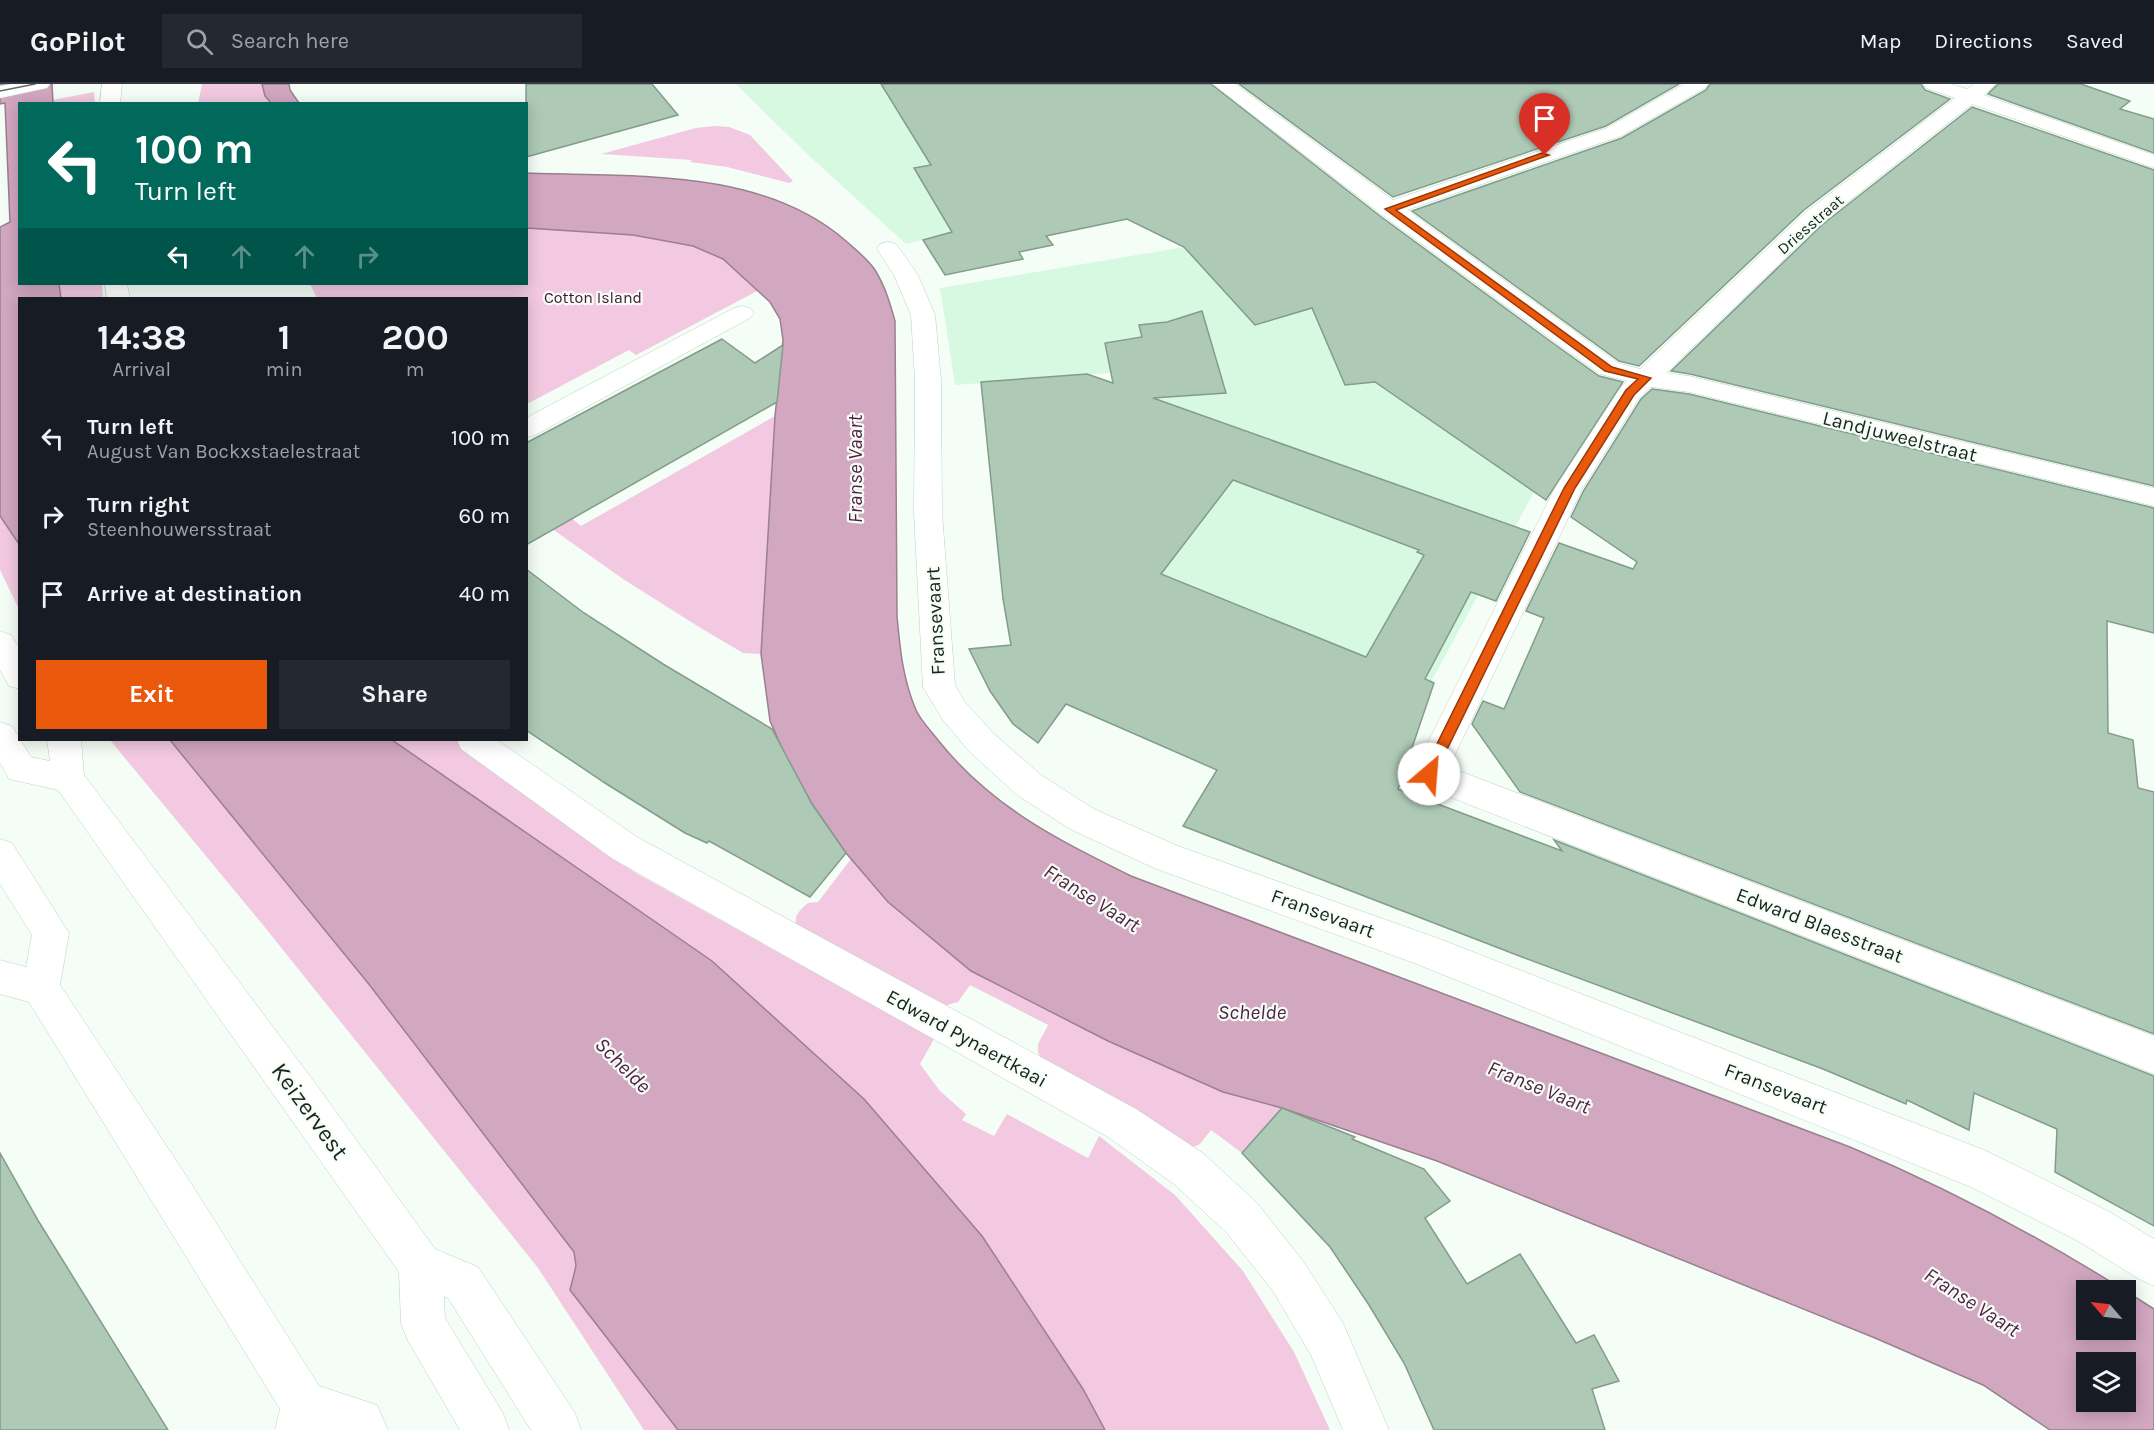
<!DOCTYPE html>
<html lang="en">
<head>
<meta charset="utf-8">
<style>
	:root { --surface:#171b24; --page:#242831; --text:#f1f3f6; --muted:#9ea1a6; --line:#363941; --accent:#ea580c }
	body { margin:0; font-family:Karla,sans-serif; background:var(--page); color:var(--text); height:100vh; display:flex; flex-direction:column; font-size:22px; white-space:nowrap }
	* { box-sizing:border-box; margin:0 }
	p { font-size:20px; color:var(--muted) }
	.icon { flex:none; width:33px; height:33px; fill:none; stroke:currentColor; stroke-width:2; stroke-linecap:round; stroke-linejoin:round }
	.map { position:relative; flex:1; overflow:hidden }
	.side { position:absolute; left:18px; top:213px; width:510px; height:444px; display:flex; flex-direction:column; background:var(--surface); border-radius:0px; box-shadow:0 3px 15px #0003 }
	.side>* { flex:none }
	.top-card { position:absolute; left:18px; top:18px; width:510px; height:183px; border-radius:0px; box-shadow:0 3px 15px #0003; background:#00695c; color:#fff; overflow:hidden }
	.needle { width:39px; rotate:298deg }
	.tools { position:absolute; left:2076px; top:1196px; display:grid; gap:12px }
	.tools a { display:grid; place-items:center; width:60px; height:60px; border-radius:0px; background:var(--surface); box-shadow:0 3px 15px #0003; font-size:30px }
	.pin { position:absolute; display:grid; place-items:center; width:51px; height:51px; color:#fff; margin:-62px -26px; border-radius:50% 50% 50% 0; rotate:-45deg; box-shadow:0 0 6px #0007 }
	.pin .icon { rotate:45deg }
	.me { position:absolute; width:66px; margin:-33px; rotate:27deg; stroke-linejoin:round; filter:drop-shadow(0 0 4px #0008) }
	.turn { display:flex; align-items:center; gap:21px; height:126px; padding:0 18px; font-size:27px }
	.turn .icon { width:78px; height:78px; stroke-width:2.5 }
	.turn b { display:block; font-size:42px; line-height:51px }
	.lanes { display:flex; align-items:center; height:57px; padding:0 18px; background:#0003; justify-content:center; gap:30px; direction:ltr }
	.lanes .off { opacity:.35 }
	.eta { display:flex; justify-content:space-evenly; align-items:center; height:102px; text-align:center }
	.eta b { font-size:36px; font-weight:700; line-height:42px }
	.action { display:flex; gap:12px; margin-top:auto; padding:12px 18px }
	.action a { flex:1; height:69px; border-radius:0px; background:var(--accent); color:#fff; font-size:24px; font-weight:700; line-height:69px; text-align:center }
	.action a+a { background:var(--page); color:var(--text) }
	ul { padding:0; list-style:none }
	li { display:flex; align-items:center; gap:18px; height:78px; padding:0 18px }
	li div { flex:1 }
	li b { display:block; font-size:22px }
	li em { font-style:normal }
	header { display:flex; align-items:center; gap:36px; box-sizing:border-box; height:84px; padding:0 30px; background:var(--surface); border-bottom:2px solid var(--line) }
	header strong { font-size:28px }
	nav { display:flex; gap:33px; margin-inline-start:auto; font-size:21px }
	.search { width:420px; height:54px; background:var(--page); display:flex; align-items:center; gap:15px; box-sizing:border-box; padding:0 21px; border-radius:0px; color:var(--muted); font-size:22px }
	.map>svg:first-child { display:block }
</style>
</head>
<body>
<header>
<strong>GoPilot</strong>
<div class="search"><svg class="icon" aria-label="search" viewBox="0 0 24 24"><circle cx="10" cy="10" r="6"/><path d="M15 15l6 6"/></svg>Search here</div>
<nav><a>Map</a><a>Directions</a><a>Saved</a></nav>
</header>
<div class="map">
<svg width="2154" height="1346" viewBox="0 0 2154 1346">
	<rect width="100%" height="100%" fill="#f4fef7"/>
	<g fill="#d7f9e1">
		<polygon points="736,0 1057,0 953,148 906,160 806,69"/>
		<polygon points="1184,163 1243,192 1347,202 1376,299 1534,408 1431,598 1123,543 1167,355 1149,286 955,301 940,204"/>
	</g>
	<g fill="#f2c9e0">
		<polygon points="202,0 262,0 265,12 271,19 198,20"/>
		<polygon points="94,8 95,19 53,19 53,16"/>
		<polygon points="714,42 729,43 750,51 793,97 789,99 727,83 690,78 692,76 601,70 696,44"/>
		<path d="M527,144C578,148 684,147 725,176C737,185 748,197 759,206L636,271L629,266L527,320L526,214H317L310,200H526Z"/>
		<polygon points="59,200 102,200 103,214 61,214"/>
		<polygon points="775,332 761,570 743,569 699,543 623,495 531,430 526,396 581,442"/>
		<polygon points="0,432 19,460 19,525 0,486"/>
		<polygon points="110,656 170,656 368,899 574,1168 576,1182 570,1206 678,1346 644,1346 538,1184 263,841"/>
		<polygon points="392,656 457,656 634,788 934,955 920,980 940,1007 966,1030 962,1036 994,1052 1007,1030 1088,1074 1099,1052 1175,1111 1243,1187 1294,1268 1330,1346 1105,1346 1083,1305 982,1152 864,1015 712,877"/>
		<path d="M851,775L888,818L1223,1008L1282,1024L1242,1069L1211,1046L1200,1060L1192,1064L1043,978C1032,961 1041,957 1048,941L970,901L958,918L944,922L797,844C793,832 799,827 808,819L818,818Z"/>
	</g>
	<g fill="#d2a7c0" stroke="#9b808f" stroke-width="1.5" fill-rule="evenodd">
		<polygon points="0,0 52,0 53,19 20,20 20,200 59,200 61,214 20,214 19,460 0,432 0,143 10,138 5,19 0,20"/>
		<polygon points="262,0 289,0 290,6 299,19 271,19 265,12"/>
		<path d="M526,89C632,93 761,83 846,157C856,166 868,175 875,186C885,202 890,219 895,237L897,532C900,565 903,596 916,626C921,637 931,647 938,656C991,723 1057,755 1131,792L1850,1063C1945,1103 2036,1151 2124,1206H2086V1245H2126V1207L2154,1225V1346H2050L1983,1301L1875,1254L1437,1077L1282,1024L1223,1008L1108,957L971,887L888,818L846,769L812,720L784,669L770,637L761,570L775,332L783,256L780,235L770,218L723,175L693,162L633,151L527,144ZM2086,1278H2126V1317H2086Z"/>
		<polygon points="170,656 392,656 712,877 864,1015 982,1152 1083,1305 1105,1346 678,1346 570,1206 576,1182 574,1168 368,899"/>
	</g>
	<g fill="#aec9b6" stroke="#839c8b" stroke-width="1.5" fill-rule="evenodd">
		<polygon points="526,0 652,0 678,31 526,73"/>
		<polygon points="881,0 1211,0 1380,132 1550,257 1599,292 1623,298 1546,416 1375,298 1345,301 1312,224 1255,241 1184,163 1127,135 1046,152 1053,161 1019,168 1023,175 945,191 923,156 952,148 914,84 931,81"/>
		<polygon points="1239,0 1679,0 1606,42 1393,113"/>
		<polygon points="1710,0 1921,0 1925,6 1950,15 1804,126 1639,282 1619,277 1412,127 1622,54 1706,6"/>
		<polygon points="1998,0 2081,0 2130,17 2120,25 2154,35 2154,69 1988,10"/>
		<polygon points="1972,23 2154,86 2154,402 1690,290 1671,287 1823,140"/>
		<path d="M1202,227L1226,309L1153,314L1530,448L1496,517L1471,508L1425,595L1434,599L1398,705L1562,767L1554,756L2154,992V1142L2055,1088L2057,1045L1974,1009L1969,1046L1907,1016L1906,1020L1823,985L1522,873L1183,742L1217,686L1066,620L1038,659L1013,640L990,607L969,565L1011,561L1003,515L981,298L1087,290L1113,299L1105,259L1142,253L1139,241L1167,238ZM1233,396L1419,466L1417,468L1424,471L1366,573L1161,490Z"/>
		<polygon points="722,255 755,279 783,261 777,318 526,461 526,359"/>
		<polygon points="1652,305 1689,310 2154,424 2154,549 2107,537 2108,649 2133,656 2138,704 2154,708 2154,950 1520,708 1472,640 1483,617 1504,625 1544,534 1526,527 1559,459 1633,485 1637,478 1571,433 1584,406 1641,315"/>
		<polygon points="526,485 584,529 663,580 772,645 812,720 846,769 810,813 709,757 707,759 685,749 605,699 526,646"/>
		<polygon points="1282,1024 1355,1053 1352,1055 1424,1085 1450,1117 1425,1134 1467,1200 1520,1170 1576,1259 1594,1251 1619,1297 1592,1305 1605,1346 1434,1346 1404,1279 1369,1221 1330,1163 1242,1069"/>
		<polygon points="0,1069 39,1138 168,1346 0,1346"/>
	</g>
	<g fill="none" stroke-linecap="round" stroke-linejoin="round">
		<defs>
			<g id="minor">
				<polygon points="102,0 122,0 120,20 100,20"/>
				<polygon points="1213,0 1235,0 1393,116 1607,44 1684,0 1708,0 1705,4 1621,52 1407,126 1618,279 1640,285 1806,128 1955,14 1926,4 1923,0 1951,0 1967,5 1974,0 1996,0 1984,11 2154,71 2154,84 1972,20 1822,138 1666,289 1689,292 2154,404 2154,422 1689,308 1651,303 1639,314 1582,405 1449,683 2154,952 2154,990 1417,700 1412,690 1555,404 1621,303 1627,297 1600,290 1551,255 1381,130"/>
				<polygon points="888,158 896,160 918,191 935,231 941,296 942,429 955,601 965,618 993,649 1041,691 1094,725 1178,762 1437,854 1984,1066 2108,1127 2154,1155 2154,1202 2139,1195 2078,1157 1971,1103 1414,879 1154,784 1070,745 1017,711 969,667 943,636 923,603 914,429 915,296 911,231 894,191 877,165 880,160"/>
				<polygon points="105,200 127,200 130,214 107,214"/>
				<polygon points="742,222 750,224 754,229 750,234 535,351 526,353 526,334 734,224"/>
				<polygon points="457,656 497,656 637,753 1136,1025 1204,1070 1257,1119 1303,1177 1343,1239 1389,1346 1343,1346 1311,1271 1273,1207 1227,1149 1174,1100 1108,1053 613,775 461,665"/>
			</g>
			<g id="major">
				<polygon points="11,0 50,0 47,4 0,14 0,2"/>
				<polygon points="0,547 11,551 20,565 20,605 9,602 0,586"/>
				<polygon points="0,638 12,642 31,673 50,677 47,656 81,656 84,691 318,1003 435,1165 478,1183 575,1329 581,1346 531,1346 448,1214 444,1212 445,1234 503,1329 509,1346 460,1346 407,1255 401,1239 399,1188 58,706 9,695 0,679"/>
				<polygon points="0,755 12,759 69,849 60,901 187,1093 319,1302 377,1321 388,1346 275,1346 280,1325 29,918 0,910 0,876 26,883 32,851 0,800"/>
			</g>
		</defs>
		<use href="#minor" stroke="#bad4c2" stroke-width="1"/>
		<use href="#major" stroke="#bad4c2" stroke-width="1"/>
		<use href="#minor" fill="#fff" fill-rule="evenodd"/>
		<use href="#major" fill="#fff" fill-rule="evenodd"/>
		<polyline stroke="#616b64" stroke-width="1.5" points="0,7 35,0"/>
	</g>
	<polygon fill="#ea580c" stroke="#983908" stroke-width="1.5" points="1542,69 1549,71 1396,126 1612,283 1651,294 1634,311 1575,404 1435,690 1433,694 1424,694 1422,690 1564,404 1626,306 1638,295 1605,287 1385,125"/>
	<g text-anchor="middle" stroke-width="4.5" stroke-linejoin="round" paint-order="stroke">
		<g font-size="16" fill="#1a241d" stroke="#f4fef7">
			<text transform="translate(1810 140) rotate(-41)" y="6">Driesstraat</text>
		</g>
		<g font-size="16" fill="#471336" stroke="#f4fef7">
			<text x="593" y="219">Cotton Island</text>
		</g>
		<g font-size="20" fill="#1a241d" stroke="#f4fef7">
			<text transform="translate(1900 352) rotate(14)" y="7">Landjuweelstraat</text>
			<text transform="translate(935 537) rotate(-93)" y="7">Fransevaart</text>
			<text transform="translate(1323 829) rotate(20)" y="7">Fransevaart</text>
			<text transform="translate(1820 841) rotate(21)" y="7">Edward Blaesstraat</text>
			<text transform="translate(967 954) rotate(29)" y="7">Edward Pynaertkaai</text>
			<text transform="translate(1776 1004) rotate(21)" y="7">Fransevaart</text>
		</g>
		<g font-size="21" font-style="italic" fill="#531e41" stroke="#f4fef7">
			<text transform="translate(855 385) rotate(-90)" y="7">Franse Vaart</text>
			<text transform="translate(1092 814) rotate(32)" y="7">Franse Vaart</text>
			<text x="1252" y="935">Schelde</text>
			<text transform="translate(623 981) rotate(45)" y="7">Schelde</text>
			<text transform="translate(1539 1003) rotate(22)" y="7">Franse Vaart</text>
			<text transform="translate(1972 1218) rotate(33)" y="7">Franse Vaart</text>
		</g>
		<g font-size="24" fill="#1a241d" stroke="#f4fef7">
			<text transform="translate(310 1027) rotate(54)" y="8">Keizervest</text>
		</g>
	</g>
</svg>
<div class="tools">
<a><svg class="needle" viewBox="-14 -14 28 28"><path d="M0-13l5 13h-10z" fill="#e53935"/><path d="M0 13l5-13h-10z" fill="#9ea1a6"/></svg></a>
<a><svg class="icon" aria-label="layers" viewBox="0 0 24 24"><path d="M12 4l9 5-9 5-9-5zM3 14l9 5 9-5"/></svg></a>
</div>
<div class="pin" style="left:1545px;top:71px;background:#d93025"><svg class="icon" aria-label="arrive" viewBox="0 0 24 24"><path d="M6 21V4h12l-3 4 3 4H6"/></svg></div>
<svg class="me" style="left:1429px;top:690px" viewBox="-20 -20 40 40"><circle r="19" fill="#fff"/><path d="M0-13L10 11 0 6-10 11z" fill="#ea580c"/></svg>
<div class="top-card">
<div class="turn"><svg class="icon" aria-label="left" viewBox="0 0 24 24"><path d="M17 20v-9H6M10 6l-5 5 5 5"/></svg><div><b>100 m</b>Turn left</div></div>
<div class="lanes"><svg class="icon" aria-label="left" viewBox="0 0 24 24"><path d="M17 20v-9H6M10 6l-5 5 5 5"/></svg><svg class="icon off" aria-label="ahead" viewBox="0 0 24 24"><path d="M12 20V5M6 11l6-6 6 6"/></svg><svg class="icon off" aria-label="ahead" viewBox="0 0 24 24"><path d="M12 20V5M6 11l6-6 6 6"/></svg><svg class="icon off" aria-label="right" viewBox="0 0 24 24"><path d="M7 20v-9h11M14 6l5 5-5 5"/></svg></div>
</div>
<section class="side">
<div class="eta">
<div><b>14:38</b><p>Arrival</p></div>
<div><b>1</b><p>min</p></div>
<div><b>200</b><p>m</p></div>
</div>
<ul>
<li><svg class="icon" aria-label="left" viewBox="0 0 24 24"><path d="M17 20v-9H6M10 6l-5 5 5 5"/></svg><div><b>Turn left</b><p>August Van Bockxstaelestraat</p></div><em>100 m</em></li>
<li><svg class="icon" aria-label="right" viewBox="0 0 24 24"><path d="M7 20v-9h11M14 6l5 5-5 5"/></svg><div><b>Turn right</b><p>Steenhouwersstraat</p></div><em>60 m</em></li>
<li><svg class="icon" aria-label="arrive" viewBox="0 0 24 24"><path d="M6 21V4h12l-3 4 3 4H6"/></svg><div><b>Arrive at destination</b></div><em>40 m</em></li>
</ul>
<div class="action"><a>Exit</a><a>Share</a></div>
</section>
</div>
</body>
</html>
